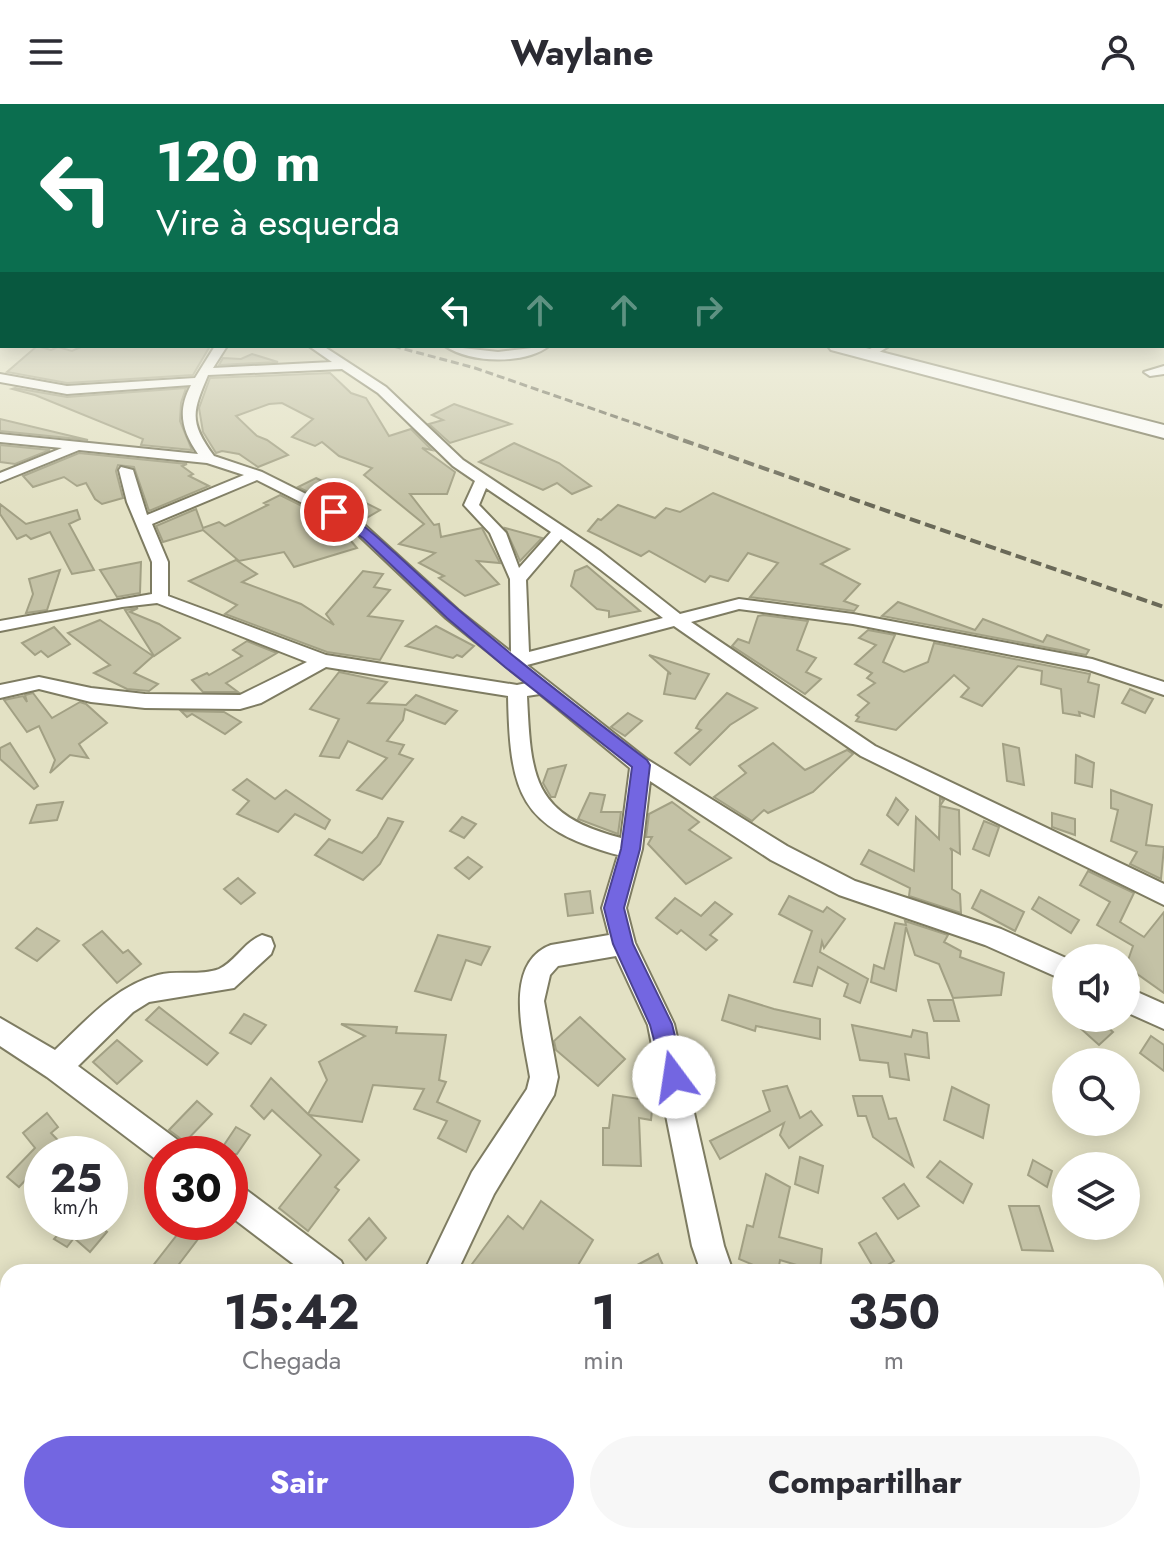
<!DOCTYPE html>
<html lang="pt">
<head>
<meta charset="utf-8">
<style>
	:root { --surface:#fff; --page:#f7f7f7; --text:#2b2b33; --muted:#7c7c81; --accent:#7366e1 }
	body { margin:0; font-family:Jost,sans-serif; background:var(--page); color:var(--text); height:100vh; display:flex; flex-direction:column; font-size:30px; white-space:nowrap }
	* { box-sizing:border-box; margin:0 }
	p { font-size:26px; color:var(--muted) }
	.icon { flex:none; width:44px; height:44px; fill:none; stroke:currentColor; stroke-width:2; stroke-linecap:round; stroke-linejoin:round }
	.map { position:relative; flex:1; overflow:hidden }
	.drawer { position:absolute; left:0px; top:1160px; width:1164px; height:280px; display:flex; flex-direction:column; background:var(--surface); border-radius:24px 24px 0 0; box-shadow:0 4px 20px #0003 }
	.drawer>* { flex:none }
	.hud { position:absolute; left:0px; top:0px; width:1164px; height:244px; box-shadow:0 4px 20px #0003; background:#0b6e4f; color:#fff; overflow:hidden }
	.buttons { position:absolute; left:1052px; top:840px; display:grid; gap:16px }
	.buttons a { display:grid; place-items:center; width:88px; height:88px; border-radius:50%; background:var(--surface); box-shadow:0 4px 20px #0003; font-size:40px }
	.speed { position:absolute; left:24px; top:1032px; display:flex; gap:16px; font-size:40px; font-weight:700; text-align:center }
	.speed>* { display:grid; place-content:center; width:104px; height:104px; border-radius:50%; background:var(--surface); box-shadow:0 4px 20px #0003; line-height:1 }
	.speed small { font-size:20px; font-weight:400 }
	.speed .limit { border:12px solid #d22; background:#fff; color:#111 }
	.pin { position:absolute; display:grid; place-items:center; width:68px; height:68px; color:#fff; margin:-34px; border:4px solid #fff; border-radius:50%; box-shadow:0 2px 8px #0007 }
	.me { position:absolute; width:88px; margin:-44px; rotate:346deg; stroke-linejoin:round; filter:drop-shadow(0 0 6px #0008) }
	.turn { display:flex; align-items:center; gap:28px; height:168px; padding:0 24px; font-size:36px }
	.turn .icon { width:104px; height:104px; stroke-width:2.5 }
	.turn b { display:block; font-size:56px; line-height:68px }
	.lanes { display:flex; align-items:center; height:76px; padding:0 24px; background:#0003; justify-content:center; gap:40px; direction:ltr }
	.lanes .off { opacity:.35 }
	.eta { display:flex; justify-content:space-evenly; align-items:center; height:136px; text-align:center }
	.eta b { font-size:48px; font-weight:700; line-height:56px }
	.primary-button { display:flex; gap:16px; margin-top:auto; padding:16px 24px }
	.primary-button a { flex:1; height:92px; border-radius:48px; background:var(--accent); color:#fff; font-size:32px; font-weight:700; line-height:92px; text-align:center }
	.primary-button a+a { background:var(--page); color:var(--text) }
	header { display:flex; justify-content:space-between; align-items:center; height:104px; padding:0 24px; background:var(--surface); font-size:36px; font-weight:700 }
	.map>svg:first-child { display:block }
</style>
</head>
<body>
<header><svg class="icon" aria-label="menu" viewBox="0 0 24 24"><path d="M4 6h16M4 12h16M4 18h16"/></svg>Waylane<svg class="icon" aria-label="person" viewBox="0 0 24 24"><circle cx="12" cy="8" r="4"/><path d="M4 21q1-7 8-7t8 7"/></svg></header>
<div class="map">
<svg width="1164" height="1440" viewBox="0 0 1164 1440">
	<rect width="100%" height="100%" fill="#e3e1c4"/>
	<g fill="#c4c2a6" stroke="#a2a084" stroke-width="2">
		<polygon points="37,242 51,246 58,243 72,247 83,242 210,242 193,271 67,279 7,268"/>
		<polygon points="252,250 278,258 219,261 223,254 241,255"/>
		<polygon points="330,269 351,289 366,294 389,332 411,325 432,346 422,344 455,368 447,390 410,390 434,421 439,420 441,433 482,424 500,459 477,457 499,480 465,492 439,474 444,472 419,459 435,449 399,440 424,420 364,371 372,364 339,352 322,338 315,342 292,333 313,315 282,299 269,300 236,312 257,332 267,336 288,351 258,363 239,350 222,347 216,349 203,328 199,304 210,274"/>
		<polygon points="15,284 67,293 186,284 181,299 180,317 192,346 141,341 143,335 35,291 12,285"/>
		<polygon points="454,300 511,320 450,339 429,320 443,316 432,311"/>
		<polygon points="0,315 88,336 0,327"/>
		<polygon points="514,339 559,359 591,382 572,390 557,379 543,386 479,358"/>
		<polygon points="0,341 50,346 15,360 0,358"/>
		<polygon points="79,349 187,360 182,362 193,370 189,372 209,382 149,407 134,363 118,361 116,367 123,394 102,400 95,395 86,379 77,382 64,373 33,383 23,372"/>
		<polygon points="316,374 380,406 363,416 298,383"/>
		<polygon points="713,389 849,445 821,460 860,480 844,497 858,502 854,507 750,493 778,459 748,449 728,477 710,472 705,478 649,447 641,452 588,427 598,415 601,416 618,401 655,414 666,404 680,408"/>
		<polygon points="280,391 348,425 341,425 357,444 294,463 284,448 239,457 203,426 163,438 156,422 196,405 203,424 219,418 225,422 268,401 264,399"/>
		<polygon points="0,400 26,420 77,406 80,415 69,420 94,466 72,470 50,428 31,435 26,431 17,435 0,410"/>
		<polygon points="505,424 542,434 520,457"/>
		<polygon points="236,456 257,470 242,478 301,500 334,521 326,510 363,467 383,470 374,483 390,486 368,512 403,517 380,556 327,548 225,510 237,501 189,477"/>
		<polygon points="141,458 140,489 117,493 100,466"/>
		<polygon points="587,462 640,507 609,513 609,507 597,505 571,482 575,467"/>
		<polygon points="60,466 47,506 26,509 33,490 29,475"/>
		<polygon points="898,498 975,526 983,515 1043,538 1047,531 1089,546 1086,551 882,512"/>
		<polygon points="138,504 130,508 159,520 180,534 154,552 125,506"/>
		<polygon points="763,511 808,517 797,546 816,554 806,568 821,575 805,590 732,542 738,535 749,539 758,512"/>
		<polygon points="100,516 153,552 134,569 158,580 149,587 127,585 94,569 110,561 68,529"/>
		<polygon points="436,522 474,542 462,553 457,551 453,554 406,542"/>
		<polygon points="54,523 70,540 48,553 41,547 35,551 22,539"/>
		<polygon points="868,526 895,531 883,558 904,568 928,558 934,539 1090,570 1088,578 1099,581 1094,613 1079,608 1080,612 1063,609 1061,585 1041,580 1042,567 1018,562 982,602 961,593 969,584 954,571 896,626 856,617 859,613 856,611 869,599 858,591 875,579 867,574 872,569 855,560 876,541 859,534"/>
		<polygon points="247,537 277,549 226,579 238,588 203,588 192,576 207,569 209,571 242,552 233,546"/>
		<polygon points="649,551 709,570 695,595 664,590 668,569 671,570"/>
		<polygon points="339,568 387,578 368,599 406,601 416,591 457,607 445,620 405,605 403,616 387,637 404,641 399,650 413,655 382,695 357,686 387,654 348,637 339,654 320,652 339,615 310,605"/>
		<polygon points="1130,585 1153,595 1145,609 1122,599"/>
		<polygon points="33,589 52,614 80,598 86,600 107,619 79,640 88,654 70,651 50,669 55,656 39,622 27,628 4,596 23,592 27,598 25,591"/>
		<polygon points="727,589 757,604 730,621 690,661 675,649 701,626 696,624 700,617"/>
		<polygon points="181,607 224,608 241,618 225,630 192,610 187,613"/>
		<polygon points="628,609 642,617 625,632 611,623"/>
		<polygon points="10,639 38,682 34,685 0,655 0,644"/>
		<polygon points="773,639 805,666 847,646 853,650 813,688 768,709 764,706 752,717 714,693 746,669 739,662"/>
		<polygon points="1003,640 1019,644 1024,681 1007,677"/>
		<polygon points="1076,651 1094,659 1092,683 1075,679"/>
		<polygon points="566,661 555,693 551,693 543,679 548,665"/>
		<polygon points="247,675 275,695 286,686 330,716 325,725 295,710 278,728 237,710 249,697 233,686"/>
		<polygon points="1111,686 1152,701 1146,741 1164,743 1161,775 1130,760 1137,748 1111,737 1118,706 1111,704"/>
		<polygon points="590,689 605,691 601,708 621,708 618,730 578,715"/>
		<polygon points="896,694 908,706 898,721 887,711"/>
		<polygon points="940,694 944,696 940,702 959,706 960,750 950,744 952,747 952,785 960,790 961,809 909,792 910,784 861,760 869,746 914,767 916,713 939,735"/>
		<polygon points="63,698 57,716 30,719 37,701"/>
		<polygon points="672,698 699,718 689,726 731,754 686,780 648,740 652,733 646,733 649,710"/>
		<polygon points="1052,709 1075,715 1075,731 1052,723"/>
		<polygon points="462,713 476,720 464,734 450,727"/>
		<polygon points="388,714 403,718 380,760 363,776 315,751 329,735 362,749 377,733"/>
		<polygon points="984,717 999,723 989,752 973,745"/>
		<polygon points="468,753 482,763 469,775 455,764"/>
		<polygon points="1088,767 1134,789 1120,818 1144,833 1164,808 1164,889 1126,862 1133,842 1097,821 1110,798 1080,781"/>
		<polygon points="238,774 255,789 241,800 224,785"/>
		<polygon points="981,786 1024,808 1015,827 972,804"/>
		<polygon points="590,787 593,809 568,812 565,790"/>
		<polygon points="789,792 823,808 827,803 845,815 824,844 822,838 820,848 868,875 860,899 844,892 848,880 818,863 812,882 794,878 812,827 779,810"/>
		<polygon points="1039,793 1079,816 1071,829 1032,805"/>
		<polygon points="675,794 701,812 715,798 732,810 710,831 717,836 706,846 681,826 677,830 656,814"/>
		<polygon points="905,817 948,831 944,838 961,847 960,853 1004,869 1001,891 953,894 939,860 915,851 906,823 896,887 871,878 874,861 884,865 895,819 906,821"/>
		<polygon points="37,824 59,837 37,857 16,844"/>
		<polygon points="102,827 123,849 128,846 141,860 117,879 83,841"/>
		<polygon points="438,831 490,843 481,861 466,856 451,896 415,887"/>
		<polygon points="729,891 774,905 820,915 820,935 756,922 755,927 722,916"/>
		<polygon points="928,896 953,896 959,917 934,917"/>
		<polygon points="159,903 218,949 207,961 146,916"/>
		<polygon points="244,910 266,921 251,940 230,929"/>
		<polygon points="580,913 625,955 598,982 556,946 554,937"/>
		<polygon points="1069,914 1097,914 1113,928 1099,941"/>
		<polygon points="341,920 397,923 396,929 446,931 439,976 446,978 437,998 480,1017 466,1048 438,1034 447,1017 414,1005 424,985 373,981 362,1018 309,1011 359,1056 335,1083 339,1086 308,1127 279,1104 321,1051 272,1006 264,1015 251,1002 271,974 308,1010 327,976 319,958 365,932"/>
		<polygon points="852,921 911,933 913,926 927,929 929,954 905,950 909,976 890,973 888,959 860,956"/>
		<polygon points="1151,932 1164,941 1164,967 1140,949"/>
		<polygon points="117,936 142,957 117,980 93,958"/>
		<polygon points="787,982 800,1014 811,1007 822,1021 789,1044 780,1031 784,1019 720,1055 710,1037 770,1007 763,987"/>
		<polygon points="952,983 989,1001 983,1034 944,1016"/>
		<polygon points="613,991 653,997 651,1016 639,1014 641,1062 603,1061 603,1024 609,1024"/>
		<polygon points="853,992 882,992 889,1015 896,1014 913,1062 873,1033 866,1012 858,1012"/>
		<polygon points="197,997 212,1010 185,1038 169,1026"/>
		<polygon points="47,1009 58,1023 51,1029 71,1050 42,1050 42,1058 19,1083 7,1073 35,1044 23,1029"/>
		<polygon points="236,1023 250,1031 237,1050 218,1050"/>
		<polygon points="800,1053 823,1062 818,1089 795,1080"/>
		<polygon points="1033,1056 1052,1067 1047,1083 1028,1071"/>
		<polygon points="940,1057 972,1080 963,1099 927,1073"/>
		<polygon points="766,1070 790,1083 779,1133 822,1145 820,1168 780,1156 778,1168 770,1168 739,1155 747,1121 753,1123"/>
		<polygon points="904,1080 919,1102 898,1115 883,1094"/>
		<polygon points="541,1097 593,1136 574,1168 481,1168 472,1160 508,1112 523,1125"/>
		<polygon points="1009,1102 1039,1102 1053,1147 1022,1146"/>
		<polygon points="369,1114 386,1134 366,1156 349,1136"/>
		<polygon points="55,1118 94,1118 107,1128 90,1148 74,1134 67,1143 54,1135 63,1125"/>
		<polygon points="187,1118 211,1118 173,1168 148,1168"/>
		<polygon points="876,1129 894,1157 876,1168 859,1139"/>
		<polygon points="658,1150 666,1168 624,1168"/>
	</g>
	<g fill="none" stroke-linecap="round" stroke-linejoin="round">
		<defs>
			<g id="minor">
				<polygon points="0,196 2,196 0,204"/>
				<path d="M215,242H227L213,264L332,258L309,242H323L386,283L463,356L600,447L680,510L739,495L853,510L1092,555L1164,578V591L1089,566L853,520L739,505L691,518L875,642L1164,780V801L861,652L674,522L527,561L648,656L787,742L855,777L1001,825L1066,854V877L985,841L839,791L771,756L650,677L642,745L626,804L635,839L674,920L724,1142L733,1168H701L692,1142L648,921L616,852L558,862L550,871L544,897L558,973L554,991L494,1090L457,1168H424L472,1068L527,985L530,973C524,935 502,859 551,841L609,831L602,804L618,751C519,724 510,689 508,592L326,563L261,599L240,605L145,604L91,598L39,585L0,594V581L39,573L91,584L145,590L240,591L307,558L157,499L122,503L0,527V517L152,490V458L127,398L119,366L121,363L133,366L147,411L244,371L207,359L79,346L0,378V369L62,344L0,338V330L198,350C182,327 177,307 191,281L67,290L0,278V270L67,282L195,274ZM342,265L378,289L453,362L475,377L464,401L490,429L510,475L511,548L458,506L360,417L262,368L214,352C188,317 193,307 208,271ZM257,376L350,423L446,514L527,579L517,581L326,551L168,492V458L152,420ZM486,384L551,428L519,464L506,429L479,401ZM561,435L663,514L529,548L526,476ZM540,590L630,664L621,734C533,711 531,675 527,592Z"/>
				<path d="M445,242L498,248L549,242C524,261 470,259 445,242Z"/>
				<polygon points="875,242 889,242 873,252 865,252 865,248"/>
				<polygon points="1164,262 1164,270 1150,272 1144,268"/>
				<path d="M262,831L271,834L274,842L271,850L234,884L149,898L133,908L78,962L183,1040L188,1050H162V1060L47,973L0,942V914L55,946C86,917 115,882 158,871C176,866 201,872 219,865C235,858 244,838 262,831Z"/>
				<polygon points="1126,883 1164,900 1164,925 1126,908"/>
				<polygon points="230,1078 241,1082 341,1157 346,1168 304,1168 230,1112"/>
				<polygon points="0,1323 8,1326 8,1366 0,1363"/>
				<polygon points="1164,1359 1164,1397 1156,1401 1156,1362"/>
				<polygon points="31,1432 72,1432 69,1440 28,1440"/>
				<polygon points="84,1432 127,1432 130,1440 87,1440"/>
				<polygon points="284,1432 323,1432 320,1440 281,1440"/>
				<polygon points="685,1432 732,1432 735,1440 688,1440"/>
				<polygon points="789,1432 827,1432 830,1440 792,1440"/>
				<polygon points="1080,1432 1122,1432 1119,1440 1077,1440"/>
			</g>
			<polygon id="trunk" points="828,242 858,242 1164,321 1164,334 831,246"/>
		</defs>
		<use href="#minor" stroke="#7e7c62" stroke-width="4"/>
		<use href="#trunk" stroke="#7e7c62" stroke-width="4"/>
		<use href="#minor" fill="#fff" fill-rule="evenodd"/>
		<use href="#trunk" fill="#fff" fill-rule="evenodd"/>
		<polyline stroke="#6a6958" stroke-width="3" stroke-dasharray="8 4" stroke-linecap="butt" points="393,242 475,264 674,333"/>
		<polyline stroke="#6a6958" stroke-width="4" stroke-dasharray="11 5" stroke-linecap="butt" points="668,331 1164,503"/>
	</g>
	<linearGradient id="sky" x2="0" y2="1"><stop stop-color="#87a7b0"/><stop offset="0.49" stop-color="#f2f2e4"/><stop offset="1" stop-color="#f2f2e4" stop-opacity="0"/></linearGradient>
	<rect width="1164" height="397" fill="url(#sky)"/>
	<path fill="#7366e1" stroke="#4b4292" stroke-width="2" d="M330,406C348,404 381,437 395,449C475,524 560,590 647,656L650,661L640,745L624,804L633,840L672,920L685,973L682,981L674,985L666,981L650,921L613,840L604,804L621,745L632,663L505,563L447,514L363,434L330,411Z"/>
</svg>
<div class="buttons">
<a><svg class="icon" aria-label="sound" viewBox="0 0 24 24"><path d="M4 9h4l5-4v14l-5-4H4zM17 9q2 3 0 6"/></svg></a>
<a><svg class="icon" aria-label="search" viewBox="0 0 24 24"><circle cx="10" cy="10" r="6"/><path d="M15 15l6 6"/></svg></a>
<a><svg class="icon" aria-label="layers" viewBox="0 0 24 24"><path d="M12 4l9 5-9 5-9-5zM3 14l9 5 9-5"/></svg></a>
</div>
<div class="speed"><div>25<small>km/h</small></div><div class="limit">30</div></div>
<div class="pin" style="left:334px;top:408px;background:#d93025"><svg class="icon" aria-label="arrive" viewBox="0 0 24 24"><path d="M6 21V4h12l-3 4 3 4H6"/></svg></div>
<svg class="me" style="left:674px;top:973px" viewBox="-20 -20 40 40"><circle r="19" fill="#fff"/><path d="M0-13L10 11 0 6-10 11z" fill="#7366e1"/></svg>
<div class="hud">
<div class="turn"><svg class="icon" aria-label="left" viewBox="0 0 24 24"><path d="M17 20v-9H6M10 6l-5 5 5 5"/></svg><div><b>120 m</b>Vire à esquerda</div></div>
<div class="lanes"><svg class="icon" aria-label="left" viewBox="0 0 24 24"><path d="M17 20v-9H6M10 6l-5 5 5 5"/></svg><svg class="icon off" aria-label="ahead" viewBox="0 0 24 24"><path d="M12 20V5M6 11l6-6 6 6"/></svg><svg class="icon off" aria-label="ahead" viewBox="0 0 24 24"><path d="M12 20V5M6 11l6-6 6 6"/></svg><svg class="icon off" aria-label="right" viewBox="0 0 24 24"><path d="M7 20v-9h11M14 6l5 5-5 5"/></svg></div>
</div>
<section class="drawer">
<div class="eta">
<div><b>15:42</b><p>Chegada</p></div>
<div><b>1</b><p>min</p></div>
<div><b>350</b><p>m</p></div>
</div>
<div class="primary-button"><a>Sair</a><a>Compartilhar</a></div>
</section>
</div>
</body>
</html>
